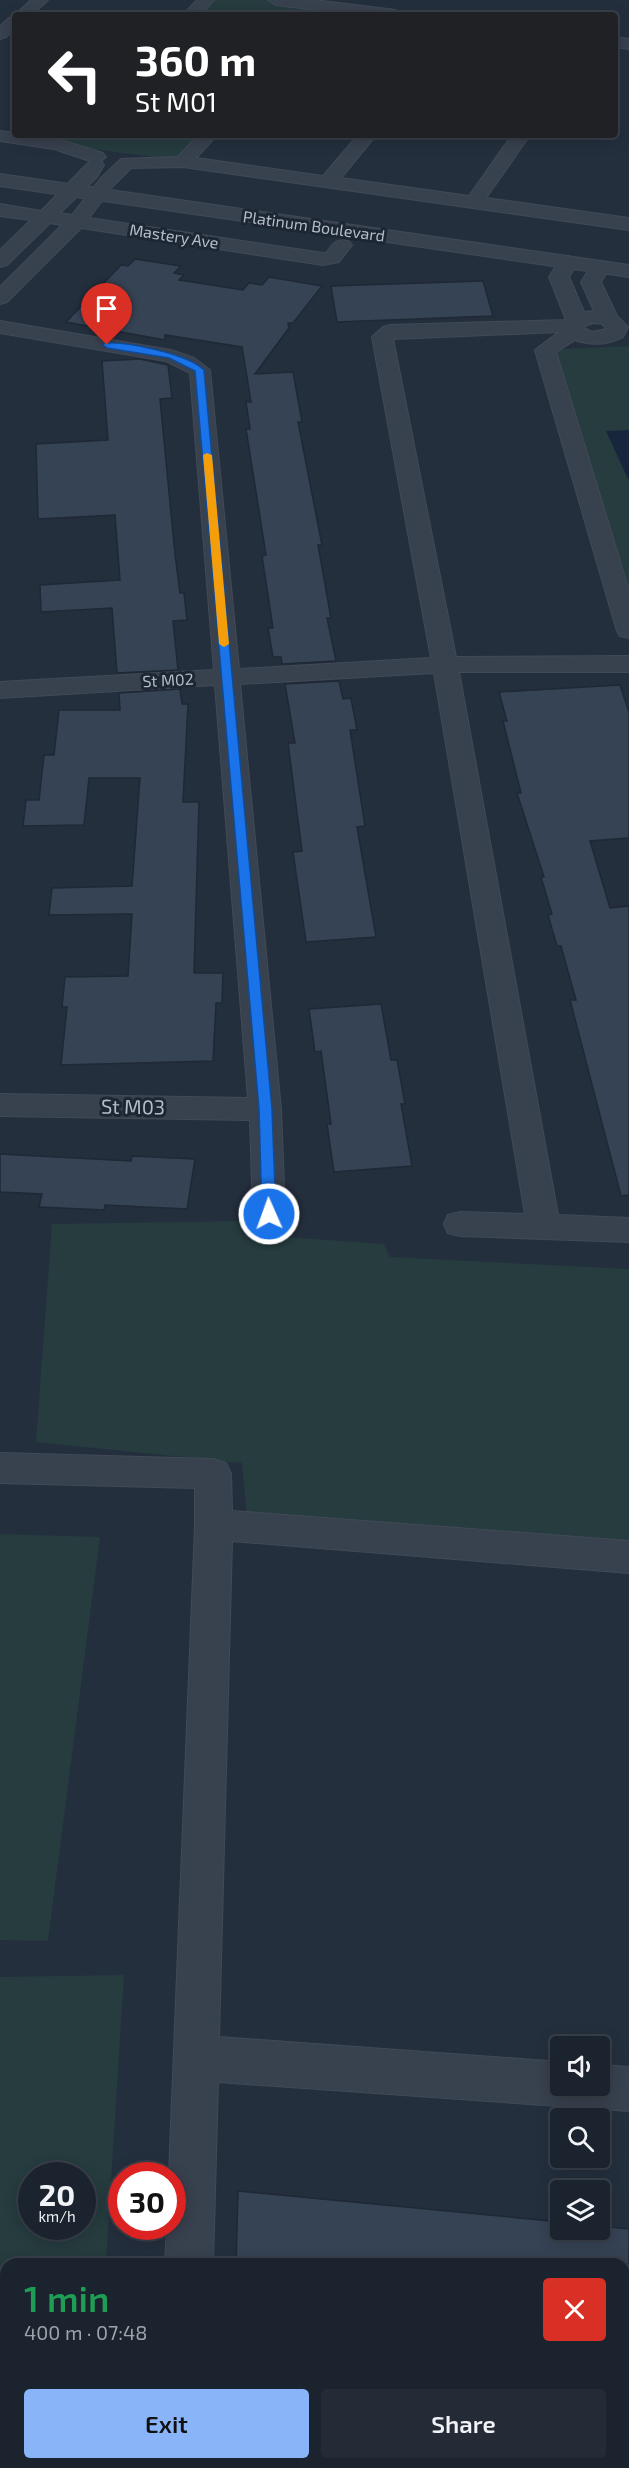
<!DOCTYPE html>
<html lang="en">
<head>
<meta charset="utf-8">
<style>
	:root { --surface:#1b232e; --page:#242b36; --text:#f1f3f6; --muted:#a0a4aa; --line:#39404a; --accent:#8ab4f8 }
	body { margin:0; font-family:"Exo 2",sans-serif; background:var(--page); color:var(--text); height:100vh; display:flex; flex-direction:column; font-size:22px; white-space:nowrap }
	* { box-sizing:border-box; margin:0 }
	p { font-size:20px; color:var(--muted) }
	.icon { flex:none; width:33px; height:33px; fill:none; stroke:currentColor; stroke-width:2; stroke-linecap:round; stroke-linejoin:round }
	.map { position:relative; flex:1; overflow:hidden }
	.panel { position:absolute; left:0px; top:2258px; width:630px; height:212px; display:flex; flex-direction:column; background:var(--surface); border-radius:18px 18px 0 0; box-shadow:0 3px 15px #0003,0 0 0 2px var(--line) }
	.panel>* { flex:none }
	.top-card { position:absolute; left:12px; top:12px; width:606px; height:126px; border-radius:6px; box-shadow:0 3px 15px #0003,0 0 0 2px var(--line); background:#202124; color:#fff; overflow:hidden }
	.tools { position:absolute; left:550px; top:2036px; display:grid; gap:12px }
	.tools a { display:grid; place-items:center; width:60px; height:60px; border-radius:6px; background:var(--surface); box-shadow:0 3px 15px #0003,0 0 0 2px var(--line); font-size:30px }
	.speed { position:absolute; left:18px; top:2162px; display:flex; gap:12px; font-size:30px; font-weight:700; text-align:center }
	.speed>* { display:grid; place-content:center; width:78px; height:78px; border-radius:50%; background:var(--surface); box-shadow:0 3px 15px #0003,0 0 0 2px var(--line); line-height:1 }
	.speed small { font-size:15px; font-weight:400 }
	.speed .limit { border:9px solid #d22; background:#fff; color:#111 }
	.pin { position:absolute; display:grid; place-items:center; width:51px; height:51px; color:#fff; margin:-62px -26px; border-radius:50% 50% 50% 0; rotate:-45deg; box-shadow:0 0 6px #0007 }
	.pin .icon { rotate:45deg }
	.me { position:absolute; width:66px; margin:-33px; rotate:358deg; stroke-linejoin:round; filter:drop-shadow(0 0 4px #0008) }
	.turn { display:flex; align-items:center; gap:21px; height:126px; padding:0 24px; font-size:27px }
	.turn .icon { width:78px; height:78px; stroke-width:2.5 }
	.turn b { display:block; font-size:42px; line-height:51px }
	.round { display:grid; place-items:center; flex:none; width:63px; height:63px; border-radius:6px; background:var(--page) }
	.summary { display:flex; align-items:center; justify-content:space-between; height:102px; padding:0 24px }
	h1 { font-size:36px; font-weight:600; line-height:45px; color:#1e9e55 }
	.action { display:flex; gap:12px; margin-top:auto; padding:12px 24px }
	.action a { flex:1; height:69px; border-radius:6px; background:var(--accent); color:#111; font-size:24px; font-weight:600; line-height:69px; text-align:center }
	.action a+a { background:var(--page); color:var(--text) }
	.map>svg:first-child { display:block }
</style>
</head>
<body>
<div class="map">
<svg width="629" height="2468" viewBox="0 0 629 2468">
	<rect width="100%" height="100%" fill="#242f3e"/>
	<g fill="#263c3f" fill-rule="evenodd">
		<polygon points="206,0 276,0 330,7 322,15 191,15"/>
		<polygon points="66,135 207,135 182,161 57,144"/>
		<polygon points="629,346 629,631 545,350"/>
		<polygon points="241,1221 243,1234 384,1244 390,1257 629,1269 629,1541 247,1517 242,1463 36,1442 52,1224"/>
		<polygon points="0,1534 100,1537 48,1941 0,1940"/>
		<path d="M124,1975L106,2263L6,2264V2463H93V2468H0V1977ZM32,2175H82V2226H32Z"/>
	</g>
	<polygon fill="#17263c" points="629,430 629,479 628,479 606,431"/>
	<g fill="#364354" stroke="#1f2835" stroke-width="1.5">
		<polygon points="135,259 181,266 174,273 184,275 179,280 243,290 249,283 262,285 269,277 322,286 293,323 288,323 289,328 255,374 293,372 302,422 298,422 322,545 318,545 331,618 327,618 336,661 282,664 281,657 273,657 268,628 273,628 262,556 266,555 246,429 250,429 246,402 251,402 242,347 165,335 165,340 66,322 121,265 128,266"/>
		<polygon points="483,281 493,316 337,322 331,286"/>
		<polygon points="140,359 168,365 172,398 160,399 175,554 180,593 184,593 187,620 173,621 178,670 117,673 112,608 41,612 40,585 120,580 115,515 38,519 36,444 108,440 102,361"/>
		<polygon points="339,681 343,699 351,698 357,730 350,730 365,826 357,827 376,937 306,942 293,852 302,851 288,743 295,743 285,684"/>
		<polygon points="620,685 629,712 629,838 590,841 610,908 629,906 629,1195 621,1196 570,1000 576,1000 561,946 557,946 548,915 552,914 541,877 544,877 517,793 521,793 503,721 507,721 499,692"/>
		<polygon points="180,689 182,704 188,704 183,802 199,802 194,973 223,973 222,1003 216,1003 213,1061 61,1065 67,1007 62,1007 65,977 128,976 132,914 49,915 52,888 132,886 140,778 89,778 84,825 23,826 26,800 39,800 44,755 54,755 59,710 120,710 119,693"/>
		<polygon points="381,1004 391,1060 397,1060 405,1104 401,1104 412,1166 334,1172 327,1124 331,1124 321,1051 315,1052 309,1009"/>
		<polygon points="0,1154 131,1161 132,1156 195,1159 187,1209 105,1205 104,1210 39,1207 42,1194 0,1192"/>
		<polygon points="238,2191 561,2222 561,2229 600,2229 600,2226 629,2229 629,2264 236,2264"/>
	</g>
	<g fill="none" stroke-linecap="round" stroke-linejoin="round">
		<defs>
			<g id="minor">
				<polygon points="31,0 48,0 32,15 15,15"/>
				<polygon points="197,0 214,0 200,15 183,15"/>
				<polygon points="268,0 314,0 396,10 404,15 358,15 276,5"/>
				<polygon points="15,16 15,29 6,37 0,39 0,26 9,18"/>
				<polygon points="615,37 629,39 629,49 615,47"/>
				<path d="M0,131L15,133V135L57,139L103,153L106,157L101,161L104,165L97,177L60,213L72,215L101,178L121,159L178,157L198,135H217L196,158L323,176L358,135H376L341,178L469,196L512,135H530L486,198L629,218V230L183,167L131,168L113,186L89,218L323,253H326C333,244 336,238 349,241L352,245L339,262L323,265L81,228L7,302L0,304V287L62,225L50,223L7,265L0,267V250L31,220L0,216V204L41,211L90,161L54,149L0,141Z"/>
				<path d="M568,256L575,258L578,262L569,277L584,312L594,311L581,282L593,263H607L610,267L601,282L617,316L628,327L623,337C607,345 592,346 575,340L556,352L629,591V638L620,636L617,631L535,350L559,332L393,339L456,657L629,656V672H459L558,1215L629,1218V1242L460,1236L448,1233L444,1224L448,1215L460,1212L525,1214L434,673L240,684L281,1109L285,1214L281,1223L269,1226L257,1223L253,1214L250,1120L0,1116V1094L248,1098L215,685L0,698V682L214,670L190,373L166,361L0,333V321L171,350L194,358L210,370L239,669L431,658L372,337L383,327L390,325L566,320L549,277L561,258ZM593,323L602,324L607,329L592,332L582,327Z"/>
				<polygon points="0,1453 213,1459 226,1463 231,1474 232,1511 629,1541 629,1573 232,1541 219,2037 561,2062 561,2085 600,2085 600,2065 629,2067 629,2111 218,2082 213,2264 165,2264 167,2226 172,2226 172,2175 169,2175 195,1526 195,1488 0,1483"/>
				<rect x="158" y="2463" width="50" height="5"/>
			</g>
			<polygon id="tertiary" points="0,174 629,265 629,277 0,186"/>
		</defs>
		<use href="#minor" stroke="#414a57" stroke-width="2"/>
		<use href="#tertiary" stroke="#414a57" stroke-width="2"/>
		<use href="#minor" fill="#38414e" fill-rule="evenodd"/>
		<use href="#tertiary" fill="#38414e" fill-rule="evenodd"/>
	</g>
	<path fill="#1a73e8" stroke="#114b97" stroke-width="1.5" d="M104,343C126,341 188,354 204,370L272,1109L276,1214L269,1219L262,1214L259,1109L195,371L169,358L107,348L103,345Z"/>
	<polygon fill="#f59e0b" points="207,453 212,455 229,644 224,647 219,644 203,455"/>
	<g text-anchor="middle" stroke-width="6" stroke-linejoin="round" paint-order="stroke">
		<g font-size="16" fill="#b4bcc9" stroke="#1d2633">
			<text transform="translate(314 226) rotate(8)" y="6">Platinum Boulevard</text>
			<text transform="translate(174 236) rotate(9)" y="6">Mastery Ave</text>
			<text transform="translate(168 680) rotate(-3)" y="6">St M02</text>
		</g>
		<g font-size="20" fill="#b4bcc9" stroke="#1d2633">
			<text transform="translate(133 1107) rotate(1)" y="7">St M03</text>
		</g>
	</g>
</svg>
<div class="tools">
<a><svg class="icon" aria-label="sound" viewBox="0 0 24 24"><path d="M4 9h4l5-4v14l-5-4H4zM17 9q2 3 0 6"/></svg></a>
<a><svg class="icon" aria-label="search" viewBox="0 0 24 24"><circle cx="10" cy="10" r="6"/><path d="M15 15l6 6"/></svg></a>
<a><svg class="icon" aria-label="layers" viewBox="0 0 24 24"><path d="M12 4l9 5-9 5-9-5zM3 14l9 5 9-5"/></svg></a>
</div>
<div class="speed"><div>20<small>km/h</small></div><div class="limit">30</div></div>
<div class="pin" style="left:107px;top:345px;background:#d93025"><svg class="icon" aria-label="arrive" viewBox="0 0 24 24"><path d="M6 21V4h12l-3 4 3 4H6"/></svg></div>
<svg class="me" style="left:269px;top:1214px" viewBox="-20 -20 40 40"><circle r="17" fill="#1a73e8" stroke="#fff" stroke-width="3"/><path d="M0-11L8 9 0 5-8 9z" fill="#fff"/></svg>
<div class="top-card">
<div class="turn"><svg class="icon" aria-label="left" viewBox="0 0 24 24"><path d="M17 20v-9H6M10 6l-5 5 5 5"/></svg><div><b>360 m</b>St M01</div></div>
</div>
<section class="panel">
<div class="summary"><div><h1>1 min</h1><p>400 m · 07:48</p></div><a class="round" style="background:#d93025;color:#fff"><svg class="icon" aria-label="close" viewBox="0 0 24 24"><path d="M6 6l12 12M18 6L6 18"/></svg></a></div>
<div class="action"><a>Exit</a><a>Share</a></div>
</section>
</div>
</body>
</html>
